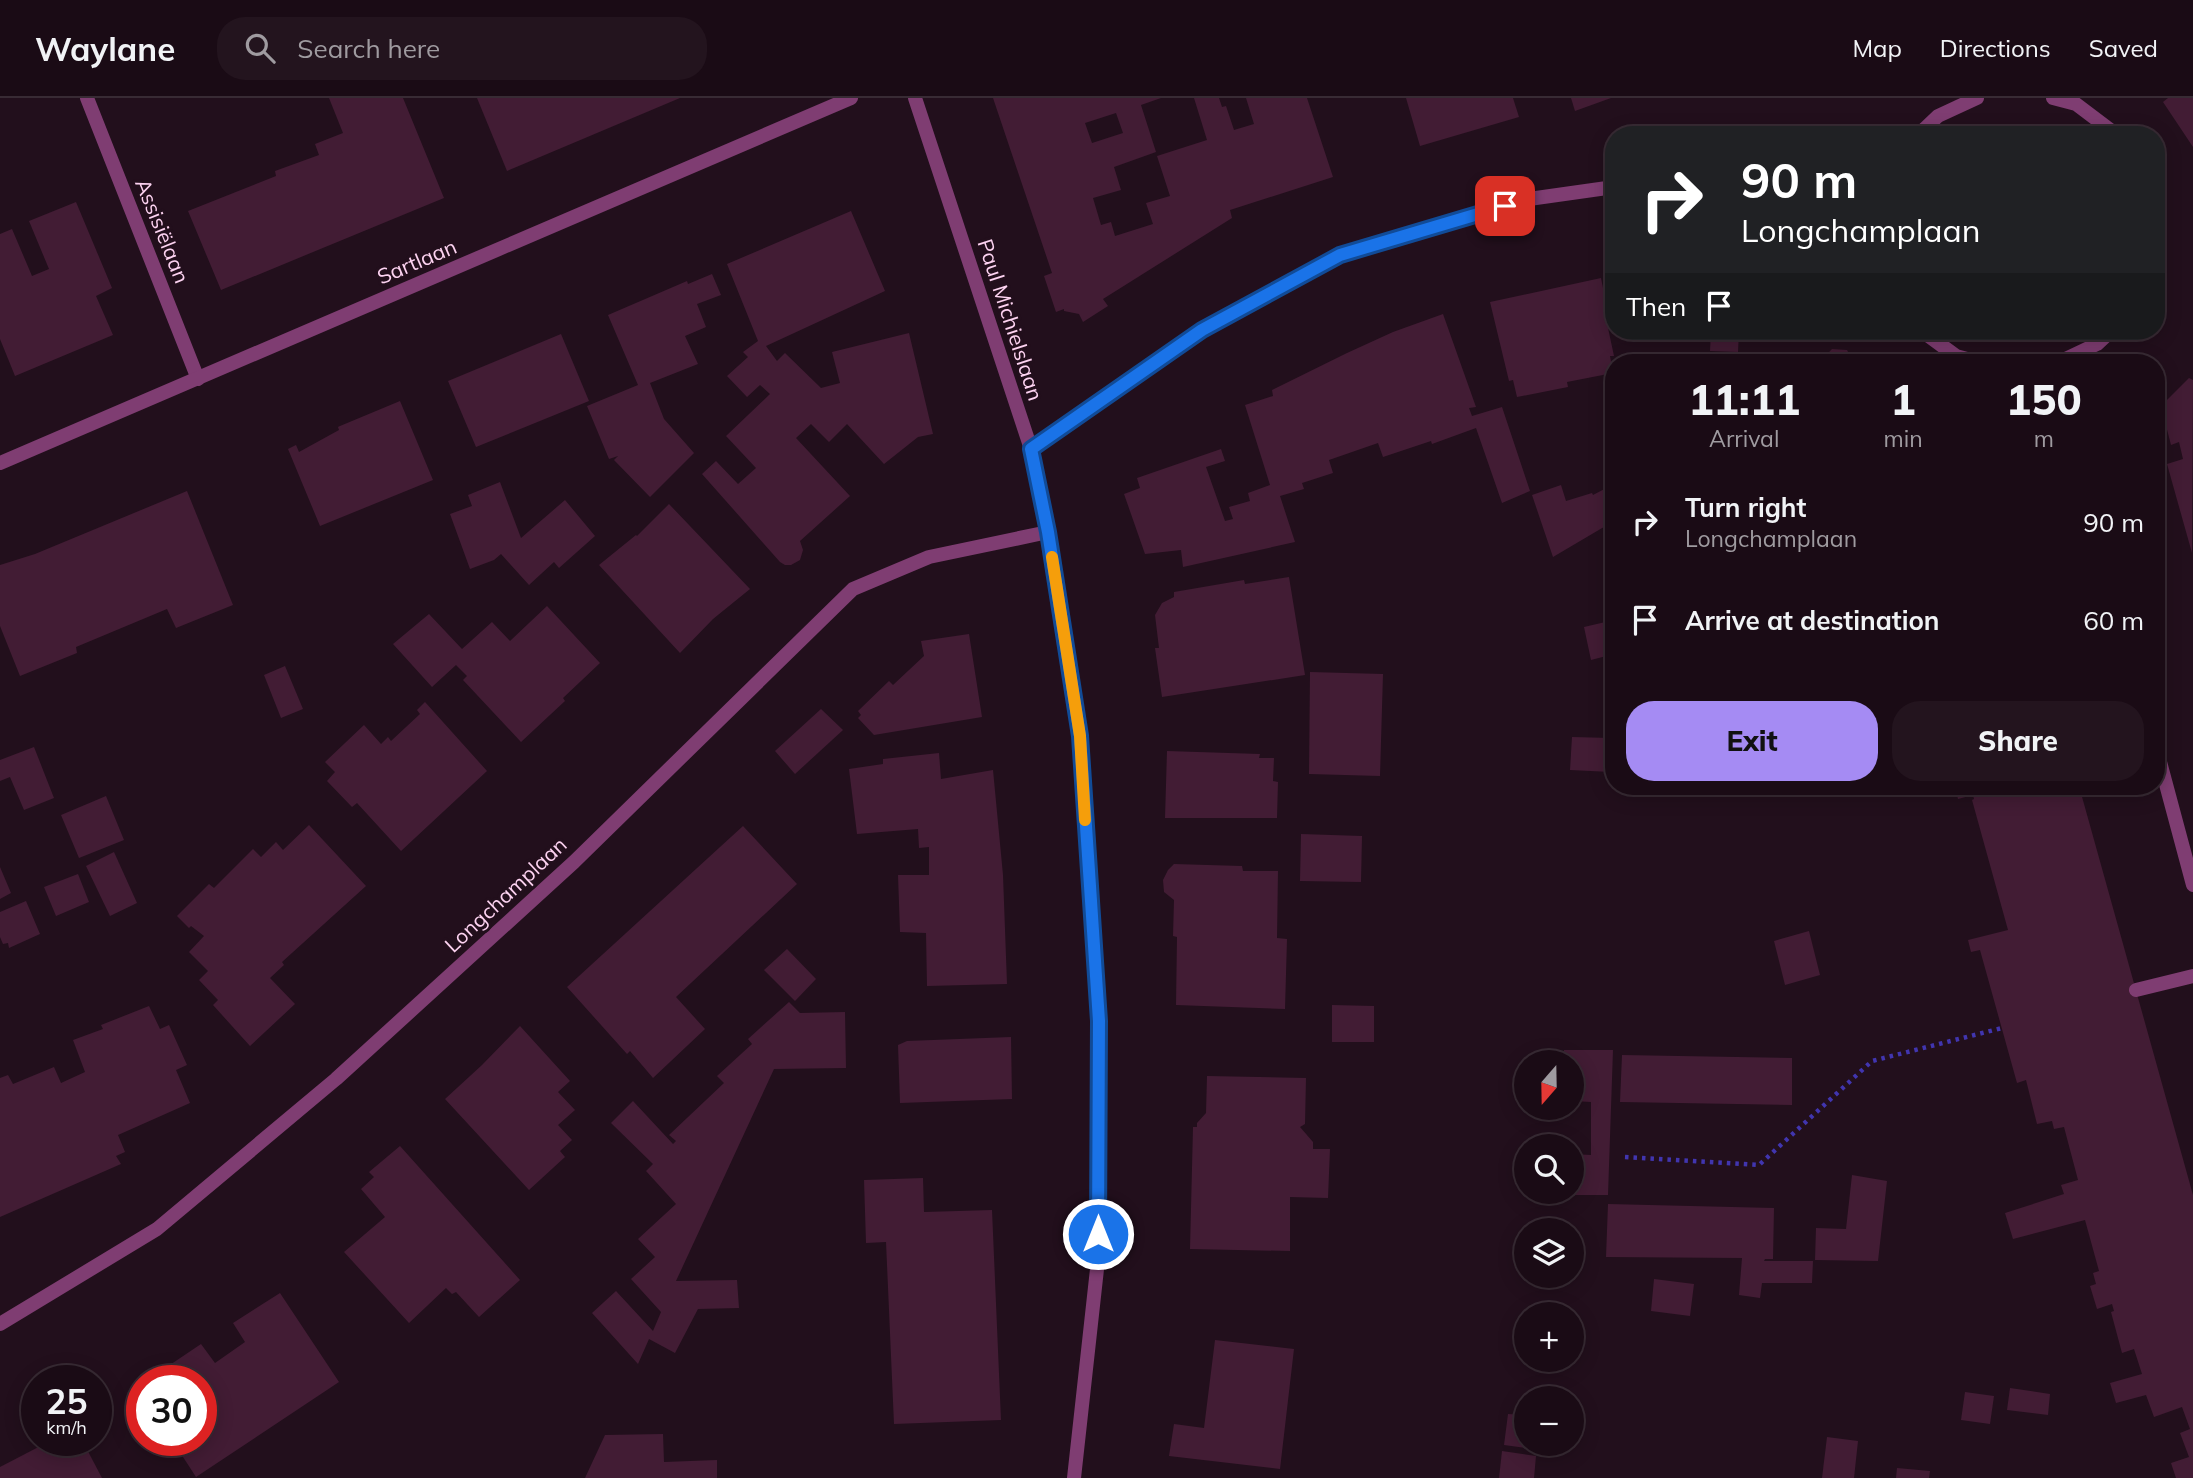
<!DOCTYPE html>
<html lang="en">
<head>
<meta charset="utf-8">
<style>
	:root { --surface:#1a0b15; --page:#23141e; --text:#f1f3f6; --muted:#9f9ba0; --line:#382b34; --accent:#a58bf3 }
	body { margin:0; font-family:Mulish,sans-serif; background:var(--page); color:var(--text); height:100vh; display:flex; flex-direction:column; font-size:26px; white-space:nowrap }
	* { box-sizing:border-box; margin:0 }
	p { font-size:23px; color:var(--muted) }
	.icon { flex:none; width:38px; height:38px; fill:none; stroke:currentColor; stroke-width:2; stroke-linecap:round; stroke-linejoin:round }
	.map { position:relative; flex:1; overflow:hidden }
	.details { position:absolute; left:1605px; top:256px; width:560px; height:441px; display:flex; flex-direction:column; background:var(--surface); border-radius:28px; box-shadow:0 4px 18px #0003,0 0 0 2px var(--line) }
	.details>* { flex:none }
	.guide { position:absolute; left:1605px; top:28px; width:560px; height:214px; border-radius:28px; box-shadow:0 4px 18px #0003,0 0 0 2px var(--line); background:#202124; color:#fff; overflow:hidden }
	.needle { width:46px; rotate:200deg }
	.buttons { position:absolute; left:1514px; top:952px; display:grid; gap:14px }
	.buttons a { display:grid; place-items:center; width:70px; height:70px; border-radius:50%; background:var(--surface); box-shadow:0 4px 18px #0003,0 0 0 2px var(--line); font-size:35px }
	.speed { position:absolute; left:21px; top:1267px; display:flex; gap:14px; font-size:35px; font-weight:700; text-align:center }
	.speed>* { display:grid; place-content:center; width:91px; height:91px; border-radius:50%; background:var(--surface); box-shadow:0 4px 18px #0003,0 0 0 2px var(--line); line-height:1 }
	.speed small { font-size:18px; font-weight:400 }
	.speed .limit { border:10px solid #d22; background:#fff; color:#111 }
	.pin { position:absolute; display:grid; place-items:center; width:60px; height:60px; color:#fff; margin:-30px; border-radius:14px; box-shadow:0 4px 10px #0006 }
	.me { position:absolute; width:77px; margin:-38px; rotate:0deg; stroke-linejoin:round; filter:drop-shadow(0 0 5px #0008) }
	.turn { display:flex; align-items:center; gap:24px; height:147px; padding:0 21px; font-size:32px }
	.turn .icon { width:91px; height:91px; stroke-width:2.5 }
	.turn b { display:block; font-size:49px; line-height:60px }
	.then { display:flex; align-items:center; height:66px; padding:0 21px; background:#0003; gap:14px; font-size:26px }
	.eta { display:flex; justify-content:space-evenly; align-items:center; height:119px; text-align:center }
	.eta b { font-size:42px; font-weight:800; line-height:49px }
	.primary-button { display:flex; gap:14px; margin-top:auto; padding:14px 21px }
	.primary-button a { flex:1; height:80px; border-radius:28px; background:var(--accent); color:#111; font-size:28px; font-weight:800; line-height:80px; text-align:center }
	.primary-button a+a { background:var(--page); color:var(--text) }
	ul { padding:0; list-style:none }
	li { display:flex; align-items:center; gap:21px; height:98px; padding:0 21px }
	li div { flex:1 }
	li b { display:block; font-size:26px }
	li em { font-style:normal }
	header { display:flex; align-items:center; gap:42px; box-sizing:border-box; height:98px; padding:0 35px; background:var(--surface); border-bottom:2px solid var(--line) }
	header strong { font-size:33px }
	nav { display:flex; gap:38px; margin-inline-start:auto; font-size:24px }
	.search { width:490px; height:63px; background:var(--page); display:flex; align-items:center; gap:18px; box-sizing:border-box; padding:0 24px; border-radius:28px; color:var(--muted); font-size:26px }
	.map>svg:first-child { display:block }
</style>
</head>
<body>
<header>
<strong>Waylane</strong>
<div class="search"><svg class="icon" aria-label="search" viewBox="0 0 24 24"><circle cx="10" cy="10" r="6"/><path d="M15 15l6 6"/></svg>Search here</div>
<nav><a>Map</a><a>Directions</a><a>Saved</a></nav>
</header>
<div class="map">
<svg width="2193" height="1380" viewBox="0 0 2193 1380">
	<rect width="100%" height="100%" fill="#220f1c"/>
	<g fill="#421c34" fill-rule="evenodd">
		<polygon points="329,0 403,0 444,100 221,192 188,113 276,78 275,73 319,57 315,46 343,35"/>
		<polygon points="477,0 680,0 507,73"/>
		<path d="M993,0H1161L1141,7L1156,54L1114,69L1121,92L1093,100L1101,127L1111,124L1115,138L1153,126L1146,105L1170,98L1157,58L1207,42L1194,0H1219L1222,9L1226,8L1234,32L1254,26L1246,0H1307L1333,79L1230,112L1232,120L1103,201L1108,208L1083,224L1079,216L1064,213V211L1056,214L1044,178L1052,175ZM1116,15L1123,35L1092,45L1085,25Z"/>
		<polygon points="1406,0 1513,0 1519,19 1420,48"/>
		<polygon points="1571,0 1611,0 1575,13"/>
		<polygon points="2168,0 2193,0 2193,49 2163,4"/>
		<polygon points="76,104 112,190 96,198 113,237 15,278 0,241 0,136 12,131 32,178 49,171 29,123"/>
		<polygon points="851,113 885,193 766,248 777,263 785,255 821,290 840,285 832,254 909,235 933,336 918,339 884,366 847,326 829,344 811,326 796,340 850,398 800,443 803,452 800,462 791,467 785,467 780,464 702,376 716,363 738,386 756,370 726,338 770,296 760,287 747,299 727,278 748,259 743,254 758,243 727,166"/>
		<polygon points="712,176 721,197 697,206 706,229 685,238 698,266 650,285 664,321 694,355 650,399 614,362 618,358 609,361 587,308 638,287 608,217 687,183 688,186"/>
		<polygon points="1601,180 1611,230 1608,230 1614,258 1610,258 1613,275 1567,284 1568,289 1517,299 1513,282 1509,283 1490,204"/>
		<polygon points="1443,216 1476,309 1469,310 1472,318 1502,309 1530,393 1502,405 1476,330 1432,346 1431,343 1383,359 1378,345 1329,362 1333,375 1302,385 1304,391 1280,398 1295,444 1183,469 1181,452 1145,456 1124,396 1140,390 1137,380 1221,351 1225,363 1206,369 1225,423 1233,421 1229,409 1250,403 1248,395 1270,387 1245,307 1273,298 1272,292 1347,255 1393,234"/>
		<polygon points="1711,233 1739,233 1738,254 1710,253"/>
		<polygon points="561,236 589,303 476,349 448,283"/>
		<polygon points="1832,251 1847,252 1853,264 1820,264"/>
		<polygon points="2189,280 2193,282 2192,455 2167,366 2183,361 2179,344 2171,347 2161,308"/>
		<polygon points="400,303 433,382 320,428 288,351 296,347 299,354 339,332 338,329 340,328"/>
		<polygon points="500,384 521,440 565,402 595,438 559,470 554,464 529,487 501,456 494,462 470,471 450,416 472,408 468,397"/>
		<polygon points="1614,386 1614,423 1553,459 1532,397 1561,387 1566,403 1592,395 1593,397"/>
		<polygon points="187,393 233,507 176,530 167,511 76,549 77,555 20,578 0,528 0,467 35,456"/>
		<polygon points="669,406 750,491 713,521 680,555 599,467 636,437 637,438"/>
		<polygon points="1289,479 1305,577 1162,599 1155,550 1159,550 1155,517 1162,505 1174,499 1174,494 1244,482 1245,486"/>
		<polygon points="547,508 600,565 563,600 565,603 521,644 463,582 467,578 456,567 432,589 393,546 429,516 462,551 492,524 510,543"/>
		<polygon points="1614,522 1614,556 1591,562 1584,529"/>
		<polygon points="969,536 982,619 874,637 858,620 861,617 858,613 889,583 893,587 924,558 921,543"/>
		<polygon points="285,568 303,611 281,620 264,577"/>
		<polygon points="1310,574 1383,576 1380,678 1309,676"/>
		<polygon points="425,604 487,673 401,753 357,705 352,709 327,683 335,674 325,664 364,627 381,646 388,639 391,643 420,616 417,612"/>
		<polygon points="821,611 843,632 795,676 775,653"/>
		<polygon points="1572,639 1611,640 1611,674 1570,672"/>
		<polygon points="34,649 54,700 24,712 10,679 0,683 0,662"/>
		<polygon points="1167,653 1260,656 1259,660 1274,660 1273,683 1278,684 1277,720 1165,720"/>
		<polygon points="939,655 941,681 993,672 1003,777 1007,886 927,888 926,835 900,834 898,777 929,777 929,749 919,750 918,731 857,736 849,671 883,666 883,661"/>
		<polygon points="1955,688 2079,688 2193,1097 2193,1380 2176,1380 2171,1365 2189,1359 2180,1335 2190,1331 2182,1309 2154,1319 2146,1297 2116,1305 2110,1285 2142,1276 2134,1251 2122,1255 2111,1214 2114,1213 2112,1206 2097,1211 2090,1188 2096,1186 2093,1175 2099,1173 2085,1122 2013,1141 2005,1115 2064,1096 2061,1087 2078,1082 2064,1029 2054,1031 2052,1023 2037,1026 2026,982 2017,985 1980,852 1971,854 1968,842 2008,832 1972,702 1974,701 1973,697 1958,701"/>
		<polygon points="106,698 124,742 79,760 61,717"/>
		<polygon points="309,727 366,788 282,864 284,867 270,880 295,906 250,948 213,907 218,902 199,882 208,873 189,854 204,838 191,828 189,830 177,818 209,786 214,790 253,751 261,759 276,744 283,752"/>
		<polygon points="743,728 797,786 676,899 705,931 653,980 630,953 627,956 567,889"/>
		<polygon points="1301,736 1362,738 1361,784 1300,783"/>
		<polygon points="114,754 137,805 110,818 86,768"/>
		<polygon points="1174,766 1242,768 1243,773 1278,773 1277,840 1287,841 1285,911 1176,907 1177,839 1173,838 1174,802 1164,794 1163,782 1168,772"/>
		<polygon points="0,769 11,795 0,801"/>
		<polygon points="78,776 89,804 56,818 44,789"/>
		<polygon points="26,803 40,836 9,850 8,845 3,846 0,839 0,814"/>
		<polygon points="1809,833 1820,877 1785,887 1774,843"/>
		<polygon points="787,851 816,881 795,903 764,872"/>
		<polygon points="789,904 800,915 845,914 846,970 774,971 676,1183 737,1182 739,1210 698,1211 675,1255 649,1241 638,1266 592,1215 616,1193 653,1233 661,1214 631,1181 655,1159 638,1141 676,1106 646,1073 653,1066 611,1025 633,1003 673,1046 676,1043 669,1037 724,985 717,978 752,946 748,941"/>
		<polygon points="1332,907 1374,908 1374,944 1332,944"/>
		<polygon points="149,908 160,931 169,927 187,967 176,972 190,1005 118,1037 125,1054 116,1058 121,1066 0,1119 0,980 8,977 13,986 54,969 61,985 85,974 73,942 103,931 101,927"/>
		<polygon points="520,928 570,983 558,994 575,1012 558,1027 572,1042 560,1053 565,1059 529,1092 445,1001 482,967"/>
		<polygon points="1011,939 1012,1001 900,1005 898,947 907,943"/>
		<polygon points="1564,952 1613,952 1608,1097 1554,1097 1554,1094 1572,1094 1572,1056 1591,1057 1591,1004 1572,1003 1572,964 1564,964"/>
		<polygon points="1622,957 1792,960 1792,1007 1620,1004"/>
		<polygon points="1207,978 1306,980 1305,1026 1300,1029 1313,1044 1313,1051 1330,1051 1328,1100 1290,1099 1290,1153 1190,1151 1193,1029 1197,1029 1197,1025 1206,1015"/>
		<polygon points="400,1048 520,1182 479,1219 456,1194 452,1196 446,1190 409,1225 344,1154 385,1119 361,1091 374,1079 369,1074"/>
		<polygon points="1852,1077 1887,1083 1878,1163 1815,1162 1816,1130 1846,1131"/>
		<polygon points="923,1080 924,1114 992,1112 1001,1322 894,1326 886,1144 866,1145 864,1082"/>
		<polygon points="1608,1106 1774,1110 1773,1161 1765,1161 1764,1163 1813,1163 1812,1185 1762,1185 1760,1200 1739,1197 1742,1160 1606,1159"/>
		<polygon points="1654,1181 1694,1186 1690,1218 1651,1213"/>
		<polygon points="280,1195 339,1284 196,1379 172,1342 201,1342 201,1283 146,1283 201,1246 215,1265 245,1244 233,1225"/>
		<polygon points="1215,1242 1294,1251 1280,1371 1169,1358 1174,1326 1204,1330"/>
		<polygon points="2010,1290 2050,1296 2048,1317 2007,1312"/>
		<polygon points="1965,1294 1994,1298 1990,1326 1961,1322"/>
		<polygon points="1508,1316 1526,1317 1526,1346 1535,1346 1534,1351 1504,1347"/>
		<polygon points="663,1336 664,1364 717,1362 717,1380 585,1380 605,1337"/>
		<polygon points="1827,1339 1858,1343 1854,1380 1822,1380"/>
		<polygon points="52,1342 82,1342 102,1380 0,1380 0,1369"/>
		<polygon points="1502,1353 1536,1358 1534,1380 1499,1380"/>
		<polygon points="1897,1370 1930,1373 1929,1380 1896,1380"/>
	</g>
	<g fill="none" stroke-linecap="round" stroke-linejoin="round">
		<polyline stroke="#4135af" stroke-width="4.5" stroke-dasharray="3.5 5" stroke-linecap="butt" points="1625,1059 1759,1067 1872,963 2002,930"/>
		<polyline stroke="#7f3d72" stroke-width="14" points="2136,892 2193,878"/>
		<g stroke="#7f3d72" stroke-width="14">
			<polyline points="87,0 198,281"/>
			<polyline points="915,0 1031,351 1048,434 1080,638 1099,923 1098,1162 1074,1380"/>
			<polyline points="2053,0 2076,6 2117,37"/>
			<polyline points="1918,37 1938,18 1977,0"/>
			<polyline points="2156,119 2156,124"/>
			<polyline points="1922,233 1956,258 1978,264"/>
			<polyline points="2059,264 2097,246 2111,233"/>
			<polyline points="1031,351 1202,232 1340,157 1529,101 1614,89"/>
			<polyline points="0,365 851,0"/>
			<polyline points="2156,649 2193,787"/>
			<polyline points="0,1226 157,1131 336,981 574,764 853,491 929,459 1048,434"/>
		</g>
	</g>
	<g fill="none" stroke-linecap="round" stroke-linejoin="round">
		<defs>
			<polyline id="route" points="1098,1136 1099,923 1080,638 1048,434 1031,351 1202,232 1340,157 1505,108"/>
		</defs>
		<use href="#route" stroke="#114b97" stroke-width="18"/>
		<use href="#route" stroke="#1a73e8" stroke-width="12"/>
		<polyline stroke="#f59e0b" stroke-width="12" points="1052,459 1080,638 1085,722"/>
	</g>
	<g text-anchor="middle" stroke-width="6" stroke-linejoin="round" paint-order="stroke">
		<g font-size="21" fill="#fdd3f1" stroke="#220f1c">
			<text transform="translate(162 133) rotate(68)" y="7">Assisiëlaan</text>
			<text transform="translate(417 164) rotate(-23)" y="7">Sartlaan</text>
			<text transform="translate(1010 222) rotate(72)" y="7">Paul Michielslaan</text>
			<text transform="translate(506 797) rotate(-43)" y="7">Longchamplaan</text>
		</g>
	</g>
</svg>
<div class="buttons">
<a><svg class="needle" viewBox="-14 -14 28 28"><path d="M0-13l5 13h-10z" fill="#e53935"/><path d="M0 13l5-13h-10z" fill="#9f9ba0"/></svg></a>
<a><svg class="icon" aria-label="search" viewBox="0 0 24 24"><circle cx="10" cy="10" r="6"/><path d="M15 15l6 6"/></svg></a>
<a><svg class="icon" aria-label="layers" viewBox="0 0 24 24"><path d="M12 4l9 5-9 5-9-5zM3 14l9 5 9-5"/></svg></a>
<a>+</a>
<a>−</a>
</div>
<div class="speed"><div>25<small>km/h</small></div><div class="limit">30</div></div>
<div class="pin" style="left:1505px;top:108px;background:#d93025"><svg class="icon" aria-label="arrive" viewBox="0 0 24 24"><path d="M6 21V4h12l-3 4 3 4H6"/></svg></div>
<svg class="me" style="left:1098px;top:1136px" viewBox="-20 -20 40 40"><circle r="17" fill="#1a73e8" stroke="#fff" stroke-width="3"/><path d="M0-11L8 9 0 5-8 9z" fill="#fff"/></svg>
<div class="guide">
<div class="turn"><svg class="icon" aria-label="right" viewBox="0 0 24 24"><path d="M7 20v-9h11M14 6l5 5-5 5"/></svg><div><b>90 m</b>Longchamplaan</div></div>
<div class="then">Then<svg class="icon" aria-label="arrive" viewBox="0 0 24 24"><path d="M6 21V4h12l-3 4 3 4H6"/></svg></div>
</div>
<section class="details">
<div class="eta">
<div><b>11:11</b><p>Arrival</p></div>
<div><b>1</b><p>min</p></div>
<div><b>150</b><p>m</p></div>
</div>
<ul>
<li><svg class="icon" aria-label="right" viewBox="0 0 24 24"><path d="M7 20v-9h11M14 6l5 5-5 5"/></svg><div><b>Turn right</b><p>Longchamplaan</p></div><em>90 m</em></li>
<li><svg class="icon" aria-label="arrive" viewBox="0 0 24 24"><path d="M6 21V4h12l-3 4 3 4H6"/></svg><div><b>Arrive at destination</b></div><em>60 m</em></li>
</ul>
<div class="primary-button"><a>Exit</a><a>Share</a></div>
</section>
</div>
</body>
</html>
